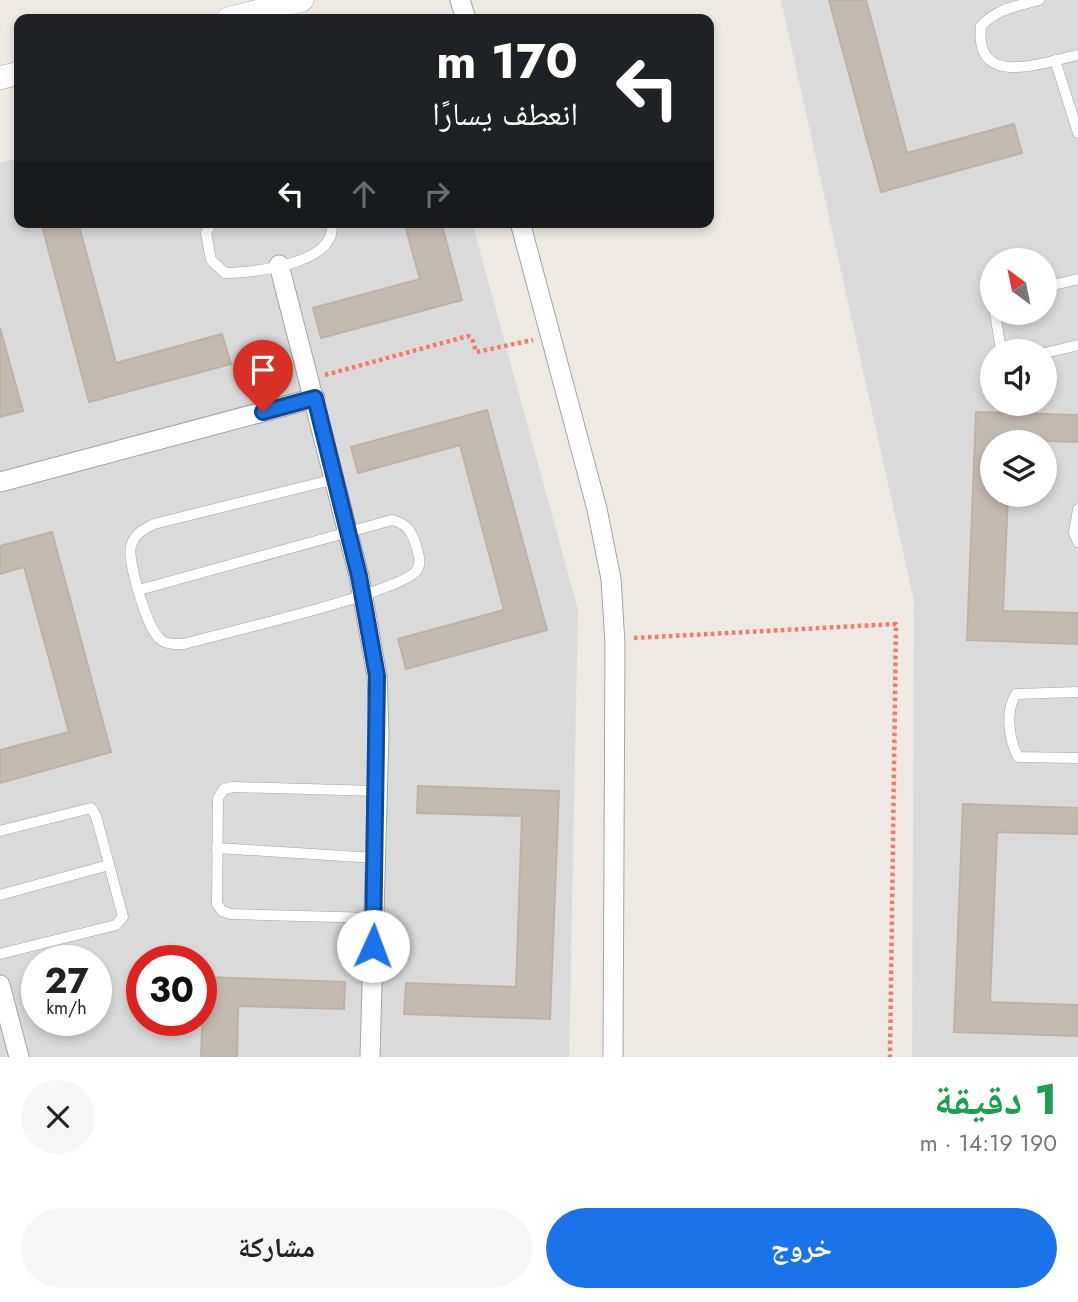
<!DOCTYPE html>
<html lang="ar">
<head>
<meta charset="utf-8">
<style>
	:root { --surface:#fff; --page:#f6f6f6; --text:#222; --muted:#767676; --accent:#1a73e8 }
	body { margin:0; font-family:Jost,"Noto Naskh Arabic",sans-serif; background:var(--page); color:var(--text); direction:rtl; height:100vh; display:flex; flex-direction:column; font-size:26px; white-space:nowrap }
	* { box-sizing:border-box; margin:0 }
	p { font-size:23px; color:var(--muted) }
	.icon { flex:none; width:38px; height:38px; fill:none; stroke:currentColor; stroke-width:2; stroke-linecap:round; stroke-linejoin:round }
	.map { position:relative; height:1057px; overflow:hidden; direction:ltr }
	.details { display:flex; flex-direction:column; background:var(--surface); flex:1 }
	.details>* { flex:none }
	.guide { position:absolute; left:14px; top:14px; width:700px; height:214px; border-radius:14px; box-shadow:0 4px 10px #0003; direction:rtl; background:#202124; color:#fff; overflow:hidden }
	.needle { width:46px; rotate:327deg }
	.tools { position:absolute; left:980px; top:248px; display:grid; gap:14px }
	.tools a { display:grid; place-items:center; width:77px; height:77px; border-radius:50%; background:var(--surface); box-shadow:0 4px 10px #0003; font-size:35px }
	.speed { position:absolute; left:21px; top:945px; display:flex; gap:14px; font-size:35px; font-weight:700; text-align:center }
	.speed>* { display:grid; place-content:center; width:91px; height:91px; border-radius:50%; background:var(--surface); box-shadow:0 4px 10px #0003; line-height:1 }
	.speed small { font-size:18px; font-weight:400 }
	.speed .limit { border:10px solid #d22; background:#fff; color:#111 }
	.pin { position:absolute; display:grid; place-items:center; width:60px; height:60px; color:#fff; margin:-72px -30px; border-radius:50% 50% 50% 0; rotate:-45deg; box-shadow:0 0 7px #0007 }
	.pin .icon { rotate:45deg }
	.me { position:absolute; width:77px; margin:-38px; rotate:2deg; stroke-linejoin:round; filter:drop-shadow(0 0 5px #0008) }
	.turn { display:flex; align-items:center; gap:24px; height:147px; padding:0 21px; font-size:32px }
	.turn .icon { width:91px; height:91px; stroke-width:2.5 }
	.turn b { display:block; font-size:49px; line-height:60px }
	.lanes { display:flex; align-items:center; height:66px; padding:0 21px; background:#0003; justify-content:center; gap:35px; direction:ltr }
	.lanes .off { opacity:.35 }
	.round { display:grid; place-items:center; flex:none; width:74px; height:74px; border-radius:37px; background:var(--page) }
	.overview { display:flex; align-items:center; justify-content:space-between; height:119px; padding:0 21px }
	h1 { font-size:42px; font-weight:800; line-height:52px; color:#1e9e55 }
	.action { display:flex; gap:14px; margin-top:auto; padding:14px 21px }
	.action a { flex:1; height:80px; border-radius:42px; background:var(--accent); color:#fff; font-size:28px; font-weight:800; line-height:80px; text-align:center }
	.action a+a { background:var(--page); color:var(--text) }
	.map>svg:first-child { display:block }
</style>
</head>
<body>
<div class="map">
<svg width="1078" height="1057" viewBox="0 0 1078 1057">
	<rect width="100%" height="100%" fill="#eeeae3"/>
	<g fill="#dbdada" fill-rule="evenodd">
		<path d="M781,0H1078V1057H912L914,601ZM992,261H1045V313H992ZM992,352H1045V404H992ZM992,443H1045V495H992Z"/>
		<path d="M19,158V222H472L578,610L569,1057H0V163ZM37,961H96V1020H37ZM142,961H201V1020H142Z"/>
	</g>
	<g fill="#c3bab2" stroke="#c0b1a5" stroke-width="2">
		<polygon points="829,0 866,0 907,153 1014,124 1022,153 881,192"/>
		<polygon points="41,222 78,222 116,363 222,334 231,364 89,402"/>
		<polygon points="404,222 441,222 462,300 321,338 313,308 420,279"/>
		<polygon points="0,328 23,411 0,417"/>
		<polygon points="487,410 547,630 406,669 398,639 504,610 460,445 358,473 351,447"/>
		<polygon points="976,412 1078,415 1078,442 1010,440 1010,443 992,443 992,495 1008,495 1003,611 1078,613 1078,644 967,640"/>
		<polygon points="52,532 111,752 0,783 0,750 69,732 24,567 0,574 0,546"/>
		<polygon points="418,786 559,791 550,1019 404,1014 406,983 516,987 522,816 417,813"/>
		<polygon points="963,804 1078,808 1078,834 997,832 990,1002 1078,1005 1078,1036 954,1032"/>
		<polygon points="204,977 345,982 344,1009 238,1006 237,1057 201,1057"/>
	</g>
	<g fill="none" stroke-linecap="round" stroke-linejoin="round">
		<defs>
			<g id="service">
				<path d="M1039,0C1017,6 996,9 981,26C974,89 1041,63 1078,55"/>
				<polyline points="1055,60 1078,133"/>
				<path d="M212,222L206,233L211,260L225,273C254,273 341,263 331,222"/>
				<polyline points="1045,287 1078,279"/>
				<polyline points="995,313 1000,344 1006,352"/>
				<polyline points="1045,353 1078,345"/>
				<polyline points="1078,509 1074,533 1078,542"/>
				<path d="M139,590L392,520C407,524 411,530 416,545C418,553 422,562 417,570C403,592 219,634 184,644C174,644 166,645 159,638C147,627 127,561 131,546C134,534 144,529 154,524L335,479"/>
				<path d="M1078,692L1016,694C1005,711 1009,740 1018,757L1078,758"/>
				<polyline points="0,831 91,808 96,816 123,917 116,925 0,954"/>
				<polyline points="217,848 375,858"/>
				<polyline points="0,895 109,865"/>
				<polyline points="374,918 231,914 222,911 217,904 218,798 224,789 233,787 377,791"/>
			</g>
			<g id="minor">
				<polyline points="460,0 466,19"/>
				<polyline points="520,222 597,509 611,579 615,644 613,1057"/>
				<polyline points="279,265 359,576 377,676 379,733 370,1057"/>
				<polyline points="0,482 315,398"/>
				<polyline points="0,985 19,1057"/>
			</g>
			<g id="tertiary">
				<polyline points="228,19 302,0"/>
				<polyline points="0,78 19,73"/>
			</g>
		</defs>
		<use href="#service" stroke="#a4a4a4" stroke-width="11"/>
		<use href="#minor" stroke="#a4a4a4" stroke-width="21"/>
		<use href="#tertiary" stroke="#a4a4a4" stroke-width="24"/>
		<g stroke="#f87769" stroke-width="4.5" stroke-dasharray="3.5 3.5" stroke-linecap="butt">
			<polyline points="325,375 468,336 472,338 476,352 533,340"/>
			<polyline points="634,638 896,624 890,1057"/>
		</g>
		<use href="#service" stroke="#fff" stroke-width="10"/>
		<use href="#minor" stroke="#fff" stroke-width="19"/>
		<use href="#tertiary" stroke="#fff" stroke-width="23"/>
	</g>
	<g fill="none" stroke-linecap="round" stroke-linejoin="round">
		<defs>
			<polyline id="route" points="263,412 315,398 359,576 377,676 373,946"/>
		</defs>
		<use href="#route" stroke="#114b97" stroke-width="18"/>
		<use href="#route" stroke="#1a73e8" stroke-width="12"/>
	</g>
</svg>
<div class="tools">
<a><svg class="needle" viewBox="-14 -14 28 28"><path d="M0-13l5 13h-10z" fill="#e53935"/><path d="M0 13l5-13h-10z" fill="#767676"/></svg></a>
<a><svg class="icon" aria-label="sound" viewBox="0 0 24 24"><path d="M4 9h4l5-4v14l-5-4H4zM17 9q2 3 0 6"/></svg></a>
<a><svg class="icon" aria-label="layers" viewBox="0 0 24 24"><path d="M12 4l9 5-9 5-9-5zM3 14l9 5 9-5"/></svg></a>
</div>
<div class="speed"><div>27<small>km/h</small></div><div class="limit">30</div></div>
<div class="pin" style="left:263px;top:412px;background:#d93025"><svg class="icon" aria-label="arrive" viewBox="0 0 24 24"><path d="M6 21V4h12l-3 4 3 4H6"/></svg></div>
<svg class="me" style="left:373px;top:946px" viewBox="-20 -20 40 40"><circle r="19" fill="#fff"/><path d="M0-13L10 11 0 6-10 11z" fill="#1a73e8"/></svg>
<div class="guide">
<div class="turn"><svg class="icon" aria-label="left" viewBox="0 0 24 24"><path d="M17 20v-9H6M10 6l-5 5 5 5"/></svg><div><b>170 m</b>انعطف يسارًا</div></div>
<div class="lanes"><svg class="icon" aria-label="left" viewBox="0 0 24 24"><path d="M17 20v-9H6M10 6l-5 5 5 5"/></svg><svg class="icon off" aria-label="ahead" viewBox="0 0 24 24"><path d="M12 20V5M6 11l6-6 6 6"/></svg><svg class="icon off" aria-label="right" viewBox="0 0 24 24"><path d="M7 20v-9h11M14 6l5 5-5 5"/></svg></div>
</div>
</div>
<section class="details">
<div class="overview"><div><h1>1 دقيقة</h1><p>190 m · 14:19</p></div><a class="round"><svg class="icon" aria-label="close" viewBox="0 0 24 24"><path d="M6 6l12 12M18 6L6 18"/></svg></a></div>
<div class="action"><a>خروج</a><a>مشاركة</a></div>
</section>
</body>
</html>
